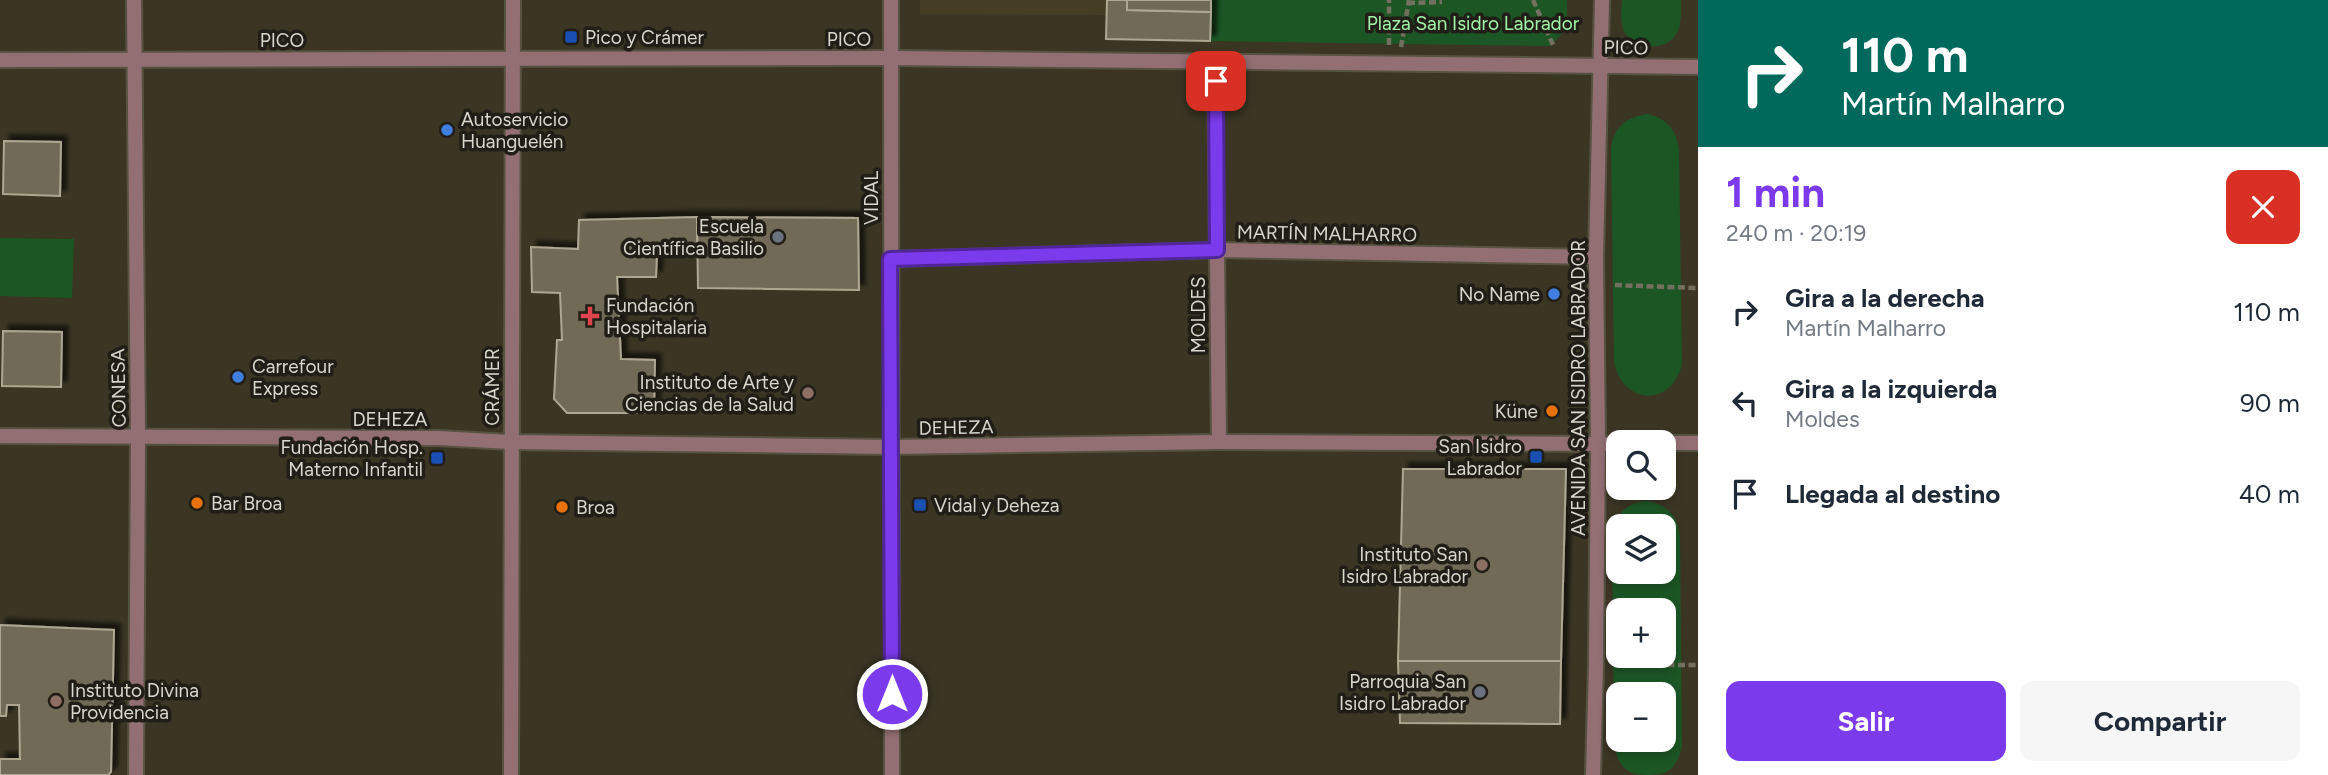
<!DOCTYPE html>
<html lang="es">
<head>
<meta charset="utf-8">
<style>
	:root { --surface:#fff; --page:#f6f6f7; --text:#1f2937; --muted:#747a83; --accent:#7c3aed }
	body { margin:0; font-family:Figtree,sans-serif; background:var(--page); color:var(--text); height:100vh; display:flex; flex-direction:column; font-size:26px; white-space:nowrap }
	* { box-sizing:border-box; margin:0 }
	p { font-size:23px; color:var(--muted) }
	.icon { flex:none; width:38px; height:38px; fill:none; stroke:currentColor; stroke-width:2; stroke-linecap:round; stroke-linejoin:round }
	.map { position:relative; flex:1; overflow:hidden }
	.panel { display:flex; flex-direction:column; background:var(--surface); width:630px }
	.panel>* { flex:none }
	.guide { background:#00695c; color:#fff; overflow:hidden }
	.controls { position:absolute; left:1606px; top:430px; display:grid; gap:14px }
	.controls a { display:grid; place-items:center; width:70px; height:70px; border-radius:14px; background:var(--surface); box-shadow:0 4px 10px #0003; font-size:35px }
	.pin { position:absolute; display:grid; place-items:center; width:60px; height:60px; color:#fff; margin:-30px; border-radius:14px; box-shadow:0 4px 10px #0006 }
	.me { position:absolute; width:77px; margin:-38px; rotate:0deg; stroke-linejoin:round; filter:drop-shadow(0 0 5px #0008) }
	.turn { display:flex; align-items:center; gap:24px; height:147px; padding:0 28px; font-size:32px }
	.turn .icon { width:91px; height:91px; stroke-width:2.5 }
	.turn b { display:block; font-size:49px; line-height:60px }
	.round { display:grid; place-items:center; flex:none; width:74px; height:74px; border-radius:14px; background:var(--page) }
	.overview { display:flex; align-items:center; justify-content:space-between; height:119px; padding:0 28px }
	h1 { font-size:42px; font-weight:700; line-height:52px; color:var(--accent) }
	.action { display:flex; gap:14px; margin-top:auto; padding:14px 28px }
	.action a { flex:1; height:80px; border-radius:14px; background:var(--accent); color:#fff; font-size:28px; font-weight:700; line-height:80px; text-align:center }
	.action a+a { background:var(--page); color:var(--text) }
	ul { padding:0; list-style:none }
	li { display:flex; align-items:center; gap:21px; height:91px; padding:0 28px }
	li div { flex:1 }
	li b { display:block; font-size:26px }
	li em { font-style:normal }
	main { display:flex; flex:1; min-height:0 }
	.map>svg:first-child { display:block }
</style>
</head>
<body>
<main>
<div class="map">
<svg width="1698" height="775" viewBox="0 0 1698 775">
	<defs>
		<filter id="shadow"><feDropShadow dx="6" dy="-6" stdDeviation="2" flood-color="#0009"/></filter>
	</defs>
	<rect width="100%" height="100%" fill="#3b3624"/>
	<polygon fill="#453e25" points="920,0 1211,0 1210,41 1106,39 1106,15 920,14"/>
	<g fill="#1c5625" fill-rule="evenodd">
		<polygon points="1211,0 1567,0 1567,29 1550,46 1210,41"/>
		<path d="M1622,0H1681C1681,11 1682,23 1677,33C1667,51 1636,51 1625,33C1620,24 1621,10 1622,0Z"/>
		<path d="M1647,114C1667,118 1677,130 1679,151L1682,364C1672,408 1621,405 1614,361L1611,148C1614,127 1626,117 1647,114Z"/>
		<polygon points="0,238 74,239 72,298 0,296"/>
		<path d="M1647,501C1668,505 1678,516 1680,537L1682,747C1676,769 1669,775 1647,775C1625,775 1618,765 1614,744L1612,535C1616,514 1626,503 1647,501ZM1619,527H1664V572H1619ZM1619,611H1664V656H1619ZM1619,695H1664V740H1619Z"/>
	</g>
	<g fill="#706a57" stroke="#ada792" stroke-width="2" filter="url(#shadow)">
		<polygon points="1107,0 1127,0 1127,10 1211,12 1210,41 1106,39"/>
		<polygon points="1127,0 1211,0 1211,12 1127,10"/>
		<polygon points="4,141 61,142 60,196 3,194"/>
		<polygon points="697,217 697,256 657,255 656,277 617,277 621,359 655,360 654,413 567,413 554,399 557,340 562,340 560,293 532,292 531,247 578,249 579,220"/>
		<polygon points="697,217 858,218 859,290 698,288"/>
		<polygon points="3,331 62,332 61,387 2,386"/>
		<polygon points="1403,469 1566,469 1561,661 1398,661"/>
		<polygon points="0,625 114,630 111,772 108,775 0,775 0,759 20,759 19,705 7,705 6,716 0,716"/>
		<polygon points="1398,661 1561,661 1560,724 1400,723"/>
	</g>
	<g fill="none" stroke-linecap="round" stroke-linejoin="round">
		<defs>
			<g id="minor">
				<polyline points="134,0 138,437 136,775"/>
				<polyline points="891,0 892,775"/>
				<polyline points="0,60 891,58 1698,67"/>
				<polyline points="1215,62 1219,442"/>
				<polyline points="890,259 1217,250 1596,257"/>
				<polyline points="0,436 438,438 511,442 891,447 1219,442 1619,444"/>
				<polyline points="1664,443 1698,443"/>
				<polyline points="511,775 513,0"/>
			</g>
			<polyline id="tertiary" points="1593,775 1596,665 1598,444 1596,257 1602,0"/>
		</defs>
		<use href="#minor" stroke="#575342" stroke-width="18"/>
		<use href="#tertiary" stroke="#575342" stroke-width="18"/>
		<g stroke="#747060" stroke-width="4.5" stroke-dasharray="7 3.5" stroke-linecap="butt">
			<polyline points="1533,0 1554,47"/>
			<polyline points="1408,3 1442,2"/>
			<polyline points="1389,45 1389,0"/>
			<polyline points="1401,47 1409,0"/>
			<polyline points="1615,285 1698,288"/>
			<polyline points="1615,665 1698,665"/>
		</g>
		<use href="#minor" stroke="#936f74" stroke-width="14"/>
		<use href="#tertiary" stroke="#936f74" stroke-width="14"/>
	</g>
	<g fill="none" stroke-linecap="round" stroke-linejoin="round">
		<defs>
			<polyline id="route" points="892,694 890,259 1217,250 1216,81"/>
		</defs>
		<use href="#route" stroke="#51269a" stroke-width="18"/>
		<use href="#route" stroke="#7c3aed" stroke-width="12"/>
	</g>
	<g fill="#1a4fb4" stroke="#201e16" stroke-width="2.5">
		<rect x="564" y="30" width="14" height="14" rx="3.5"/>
		<rect x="1529" y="450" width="14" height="14" rx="3.5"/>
		<rect x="430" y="451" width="14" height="14" rx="3.5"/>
		<rect x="913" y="498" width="14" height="14" rx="3.5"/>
	</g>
	<g fill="#3f7fe0" stroke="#201e16" stroke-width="2.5">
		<circle cx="447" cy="130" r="7"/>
		<circle cx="1554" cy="294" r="7"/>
		<circle cx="238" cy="377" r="7"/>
	</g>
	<g fill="#6b7280" stroke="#201e16" stroke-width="2.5">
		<circle cx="778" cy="237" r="7"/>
		<circle cx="1480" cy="692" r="7"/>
	</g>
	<path fill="#e0444e" stroke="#201e16" stroke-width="2.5" d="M586.5 305.5h7v7h7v7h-7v7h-7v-7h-7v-7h7z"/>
	<g fill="#8d6e63" stroke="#201e16" stroke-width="2.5">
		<circle cx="808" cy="393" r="7"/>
		<circle cx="1482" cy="565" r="7"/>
		<circle cx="56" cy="701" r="7"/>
	</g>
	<g fill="#e8710a" stroke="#201e16" stroke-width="2.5">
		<circle cx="1552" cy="411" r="7"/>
		<circle cx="197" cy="503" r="7"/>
		<circle cx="562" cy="507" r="7"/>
	</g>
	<g text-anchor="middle" stroke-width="7" stroke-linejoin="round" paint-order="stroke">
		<g font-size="19" fill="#a0f3a7" stroke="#201e16">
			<text x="1473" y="30">Plaza San Isidro Labrador</text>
		</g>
		<g font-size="19" fill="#d9d6cb" stroke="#201e16" text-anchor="start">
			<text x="585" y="44">Pico y Crámer</text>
			<text x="461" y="126">Autoservicio<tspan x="461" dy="22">Huanguelén</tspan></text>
			<text x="764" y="233" text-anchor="end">Escuela<tspan x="764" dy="22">Científica Basilio</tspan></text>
			<text x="1540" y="301" text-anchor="end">No Name</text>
			<text x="606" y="312">Fundación<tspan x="606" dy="22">Hospitalaria</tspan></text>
			<text x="252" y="373">Carrefour<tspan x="252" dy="22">Express</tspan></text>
			<text x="794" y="389" text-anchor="end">Instituto de Arte y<tspan x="794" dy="22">Ciencias de la Salud</tspan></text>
			<text x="1538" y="418" text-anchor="end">Küne</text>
			<text x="1522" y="453" text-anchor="end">San Isidro<tspan x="1522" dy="22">Labrador</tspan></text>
			<text x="423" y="454" text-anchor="end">Fundación Hosp.<tspan x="423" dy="22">Materno Infantil</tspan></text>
			<text x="211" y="510">Bar Broa</text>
			<text x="934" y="512">Vidal y Deheza</text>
			<text x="576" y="514">Broa</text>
			<text x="1468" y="561" text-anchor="end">Instituto San<tspan x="1468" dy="22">Isidro Labrador</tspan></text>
			<text x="1466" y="688" text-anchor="end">Parroquia San<tspan x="1466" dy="22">Isidro Labrador</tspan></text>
			<text x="70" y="697">Instituto Divina<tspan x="70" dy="22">Providencia</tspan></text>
		</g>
		<g font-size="19" fill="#d9d6cb" stroke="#201e16">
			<text x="849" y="46">PICO</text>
			<text x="282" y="47">PICO</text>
			<text transform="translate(1626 47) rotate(1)" y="7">PICO</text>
			<text transform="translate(871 198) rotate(-90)" y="7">VIDAL</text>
			<text transform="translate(1327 233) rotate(1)" y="7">MARTÍN MALHARRO</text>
			<text transform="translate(1198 315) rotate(-90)" y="7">MOLDES</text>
			<text transform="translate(492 387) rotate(-90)" y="7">CRÁMER</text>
			<text transform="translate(118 388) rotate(-91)" y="7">CONESA</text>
			<text transform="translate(1578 388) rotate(-90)" y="7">AVENIDA SAN ISIDRO LABRADOR</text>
			<text x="390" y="426">DEHEZA</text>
			<text transform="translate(956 427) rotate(-1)" y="7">DEHEZA</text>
		</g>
	</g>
</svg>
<div class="controls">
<a><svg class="icon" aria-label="search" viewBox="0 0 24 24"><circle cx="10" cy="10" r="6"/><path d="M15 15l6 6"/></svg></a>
<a><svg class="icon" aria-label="layers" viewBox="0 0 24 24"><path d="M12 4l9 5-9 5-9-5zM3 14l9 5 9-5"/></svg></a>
<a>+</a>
<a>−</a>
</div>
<div class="pin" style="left:1216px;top:81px;background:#d93025"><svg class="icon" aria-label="arrive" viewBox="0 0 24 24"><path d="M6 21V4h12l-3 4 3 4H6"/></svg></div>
<svg class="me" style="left:892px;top:694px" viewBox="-20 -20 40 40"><circle r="17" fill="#7c3aed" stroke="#fff" stroke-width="3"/><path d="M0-11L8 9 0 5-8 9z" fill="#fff"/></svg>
</div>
<section class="panel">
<div class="guide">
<div class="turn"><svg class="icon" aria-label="right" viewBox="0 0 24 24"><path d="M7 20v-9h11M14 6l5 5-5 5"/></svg><div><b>110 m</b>Martín Malharro</div></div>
</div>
<div class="overview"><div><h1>1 min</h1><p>240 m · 20:19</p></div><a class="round" style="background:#d93025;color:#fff"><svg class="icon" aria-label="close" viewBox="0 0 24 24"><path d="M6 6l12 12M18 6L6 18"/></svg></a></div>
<ul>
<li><svg class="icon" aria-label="right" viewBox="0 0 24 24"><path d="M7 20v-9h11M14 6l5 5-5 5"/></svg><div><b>Gira a la derecha</b><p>Martín Malharro</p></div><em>110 m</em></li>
<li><svg class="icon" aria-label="left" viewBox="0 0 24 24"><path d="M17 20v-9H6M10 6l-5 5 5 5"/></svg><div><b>Gira a la izquierda</b><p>Moldes</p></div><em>90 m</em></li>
<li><svg class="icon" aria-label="arrive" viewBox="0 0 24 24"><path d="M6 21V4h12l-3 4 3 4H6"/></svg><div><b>Llegada al destino</b></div><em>40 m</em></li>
</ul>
<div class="action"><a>Salir</a><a>Compartir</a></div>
</section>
</main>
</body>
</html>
